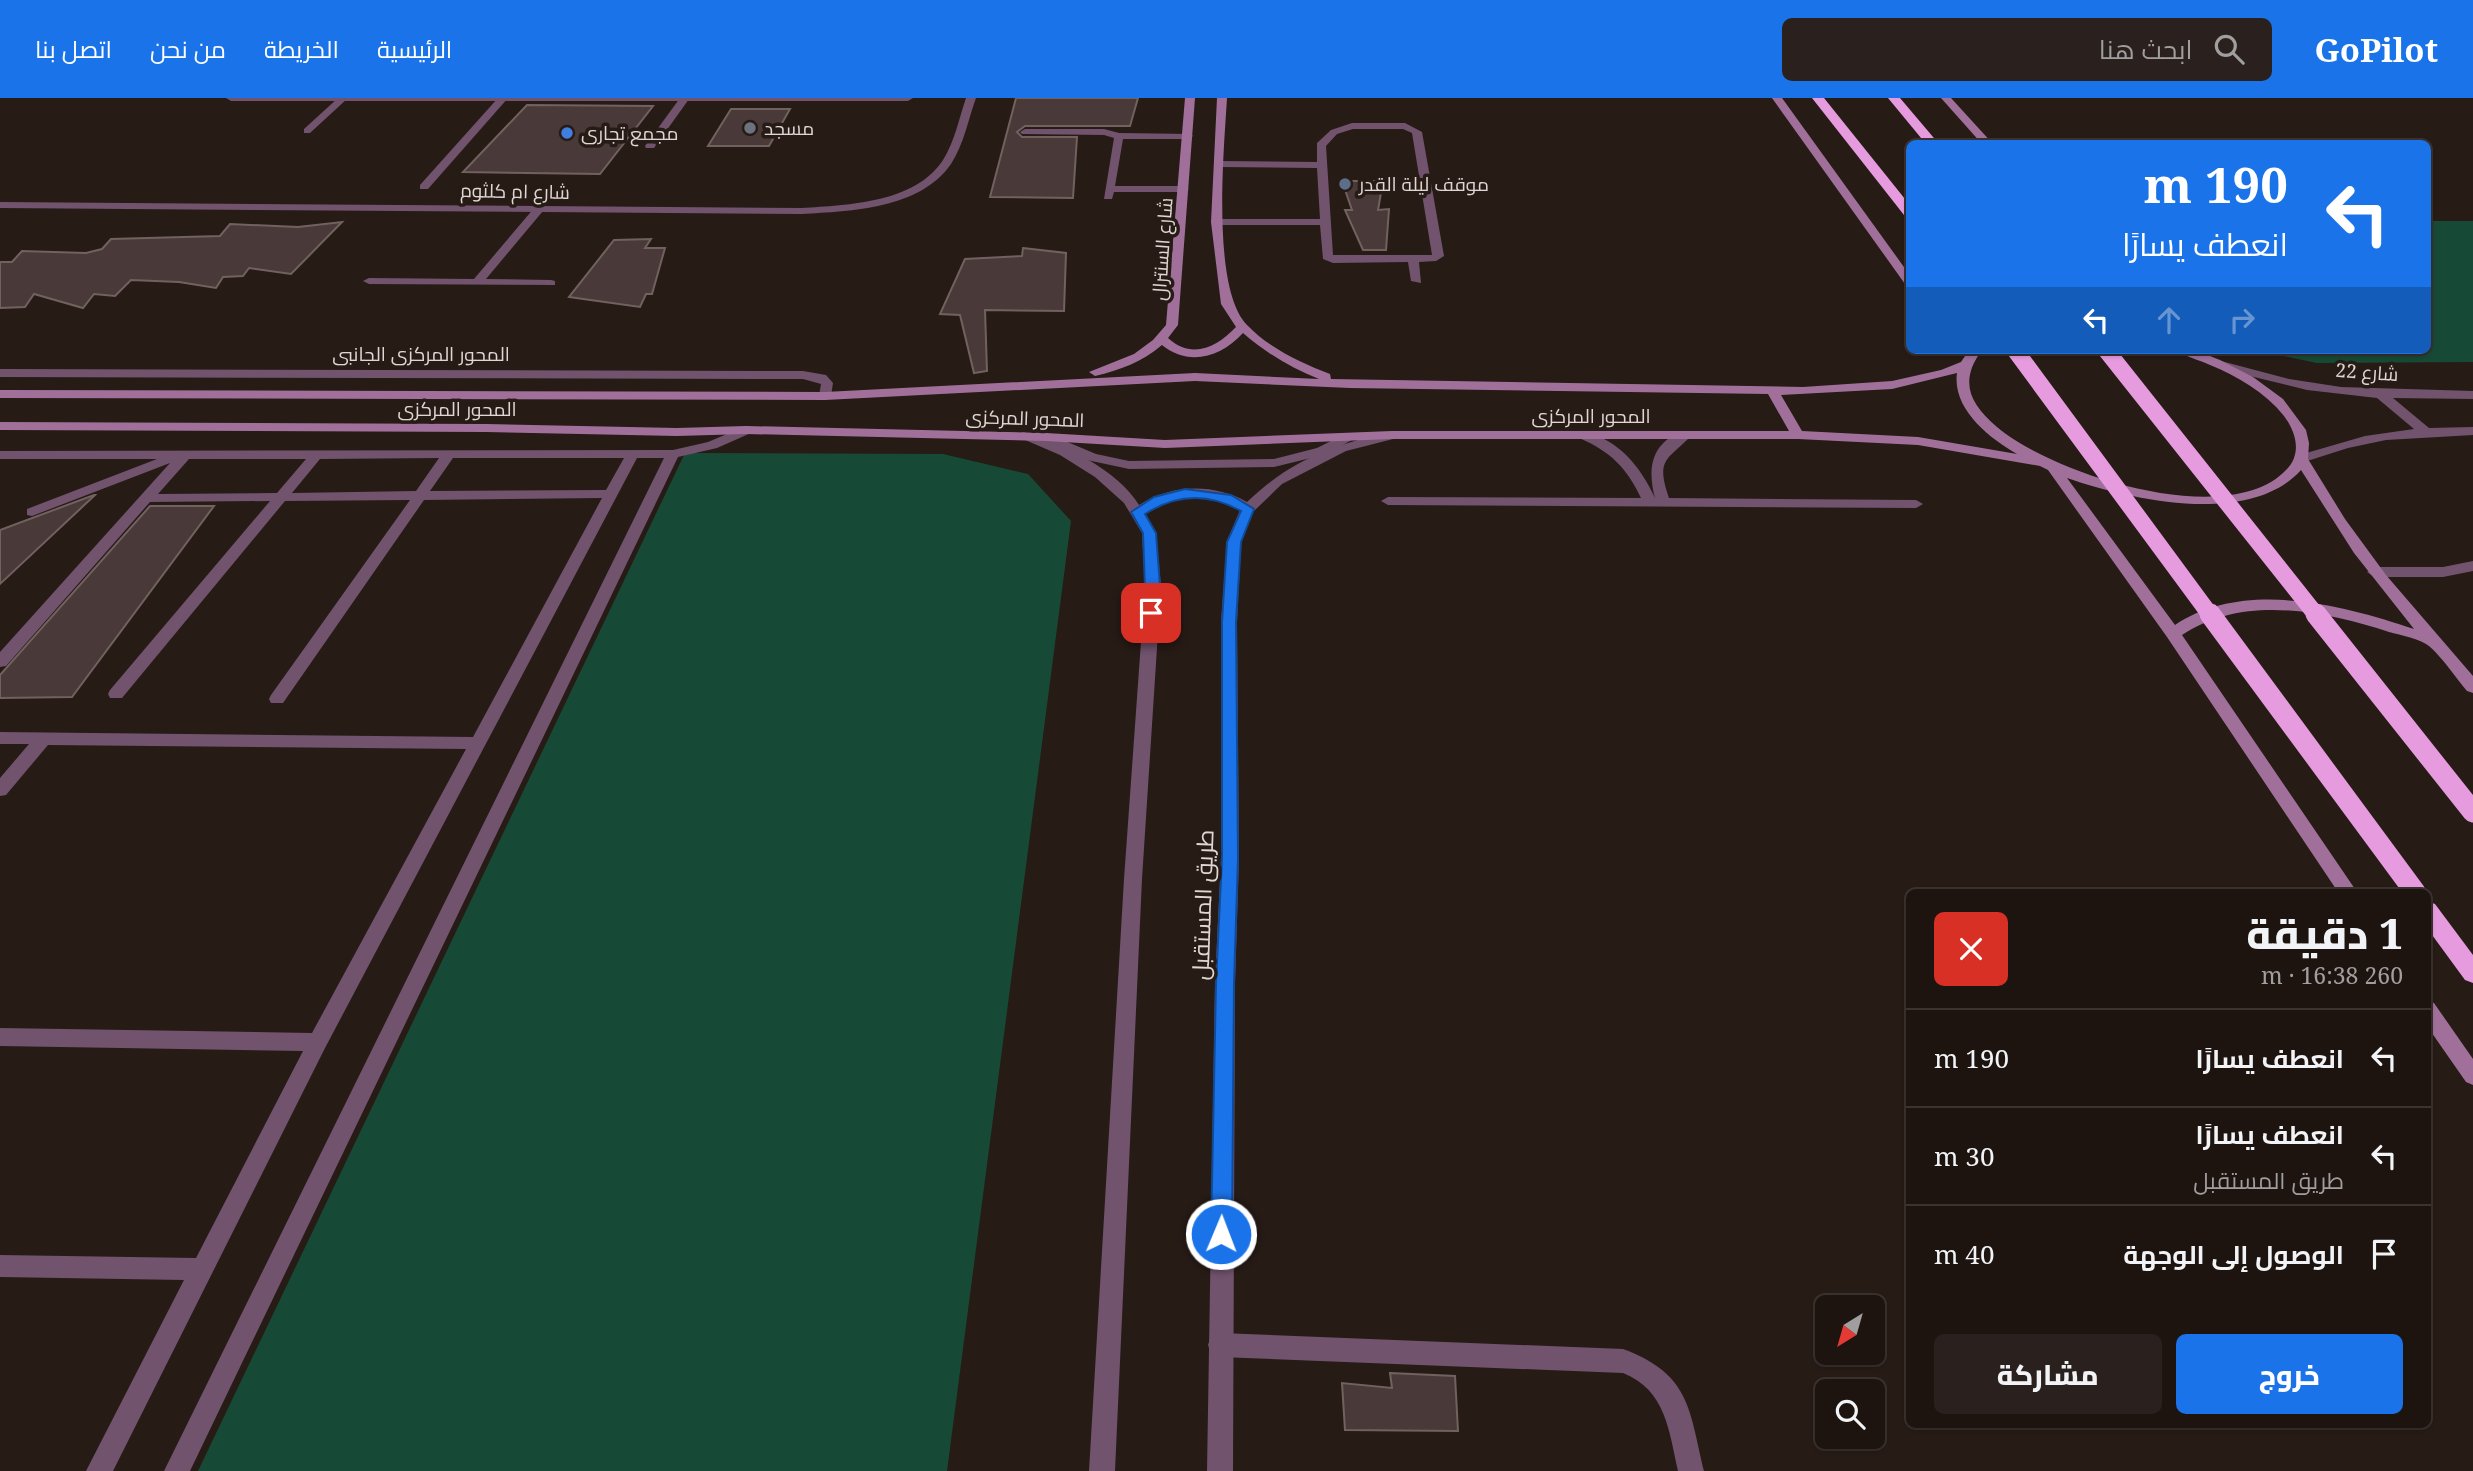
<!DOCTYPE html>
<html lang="ar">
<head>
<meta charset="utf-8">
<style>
	:root { --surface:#1d1410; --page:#2a211e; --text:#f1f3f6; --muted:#a09e9f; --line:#3b3330; --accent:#1a73e8 }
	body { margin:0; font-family:"Noto Serif",Cairo,serif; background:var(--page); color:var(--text); direction:rtl; height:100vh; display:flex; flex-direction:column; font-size:26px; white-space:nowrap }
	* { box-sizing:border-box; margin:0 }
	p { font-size:23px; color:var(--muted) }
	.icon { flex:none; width:38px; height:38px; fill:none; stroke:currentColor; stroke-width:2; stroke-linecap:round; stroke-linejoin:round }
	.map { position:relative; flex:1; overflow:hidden; direction:ltr }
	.sheet { position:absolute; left:1906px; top:791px; width:525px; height:539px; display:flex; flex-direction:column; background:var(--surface); border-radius:10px; box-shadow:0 2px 5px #0004,0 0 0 2px var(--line); direction:rtl }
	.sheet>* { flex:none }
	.guide { position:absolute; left:1906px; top:42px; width:525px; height:214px; border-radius:10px; box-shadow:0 2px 5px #0004,0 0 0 2px var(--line); direction:rtl; background:#1a73e8; color:#fff; overflow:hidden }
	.needle { width:46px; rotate:217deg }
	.tools { position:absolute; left:1815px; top:1197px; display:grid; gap:14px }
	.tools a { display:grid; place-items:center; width:70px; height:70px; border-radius:10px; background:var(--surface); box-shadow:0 2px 5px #0004,0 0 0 2px var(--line); font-size:35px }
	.pin { position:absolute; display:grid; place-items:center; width:60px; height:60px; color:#fff; margin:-30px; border-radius:14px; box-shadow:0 4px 10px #0006 }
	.me { position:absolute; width:77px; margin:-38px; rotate:1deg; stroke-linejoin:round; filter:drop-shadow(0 0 5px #0008) }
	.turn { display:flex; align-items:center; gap:24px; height:147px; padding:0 28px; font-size:32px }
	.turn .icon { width:91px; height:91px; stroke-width:2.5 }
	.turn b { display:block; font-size:49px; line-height:60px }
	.lanes { display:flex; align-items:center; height:66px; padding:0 28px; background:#0003; justify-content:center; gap:35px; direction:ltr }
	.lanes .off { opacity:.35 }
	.round { display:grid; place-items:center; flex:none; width:74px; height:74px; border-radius:10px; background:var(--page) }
	.overview { display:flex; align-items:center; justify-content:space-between; height:119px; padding:0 28px }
	h1 { font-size:42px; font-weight:800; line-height:52px }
	.button { display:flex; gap:14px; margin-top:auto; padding:14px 28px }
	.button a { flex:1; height:80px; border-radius:10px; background:var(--accent); color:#fff; font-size:28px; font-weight:800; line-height:80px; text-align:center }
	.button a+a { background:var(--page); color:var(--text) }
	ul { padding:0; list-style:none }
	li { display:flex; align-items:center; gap:21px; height:98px; padding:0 28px; border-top:2px solid var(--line) }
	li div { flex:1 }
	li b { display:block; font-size:26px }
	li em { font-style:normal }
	header { display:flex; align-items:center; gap:42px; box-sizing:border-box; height:98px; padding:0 35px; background:var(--accent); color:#fff }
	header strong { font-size:33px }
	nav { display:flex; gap:38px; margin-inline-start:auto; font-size:24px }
	.search { width:490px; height:63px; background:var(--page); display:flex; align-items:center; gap:18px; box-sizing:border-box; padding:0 24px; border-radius:10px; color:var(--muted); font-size:26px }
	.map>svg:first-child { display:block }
</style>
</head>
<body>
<header>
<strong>GoPilot</strong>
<div class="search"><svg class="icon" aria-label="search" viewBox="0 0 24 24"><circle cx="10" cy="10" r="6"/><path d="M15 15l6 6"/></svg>ابحث هنا</div>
<nav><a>الرئيسية</a><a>الخريطة</a><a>من نحن</a><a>اتصل بنا</a></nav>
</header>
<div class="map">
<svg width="2473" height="1373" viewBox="0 0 2473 1373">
	<rect width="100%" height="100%" fill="#271b16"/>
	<g fill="#174a36">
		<polygon points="2427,123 2473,123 2473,264 2317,265 2254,252 2427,252"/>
		<polygon points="685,355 943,356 1028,376 1071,423 947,1373 198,1373"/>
	</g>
	<g fill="#493a39" stroke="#71615f" stroke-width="2">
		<polygon points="1016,0 1138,0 1130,28 1025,28 1017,34 1022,39 1077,39 1073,100 990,99"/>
		<polygon points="527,7 653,8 600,76 463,74"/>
		<polygon points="731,11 790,11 769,48 708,48"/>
		<polygon points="1342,83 1383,83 1378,112 1389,111 1386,152 1363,152 1345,112 1352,112"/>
		<polygon points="342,124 291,176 249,170 243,178 223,179 216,190 179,184 131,182 115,198 94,196 83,210 34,196 25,209 0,210 0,164 12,164 22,153 86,155 102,151 111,141 220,138 230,126 298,129"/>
		<polygon points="651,141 645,150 665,150 652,196 646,196 640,209 569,199 614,142"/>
		<polygon points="1023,150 1066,155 1064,213 985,212 987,273 974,275 960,217 940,216 965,161 1022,158"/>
		<polygon points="94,397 95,397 0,486 0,432"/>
		<polygon points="150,408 214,408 72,599 0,600 0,577"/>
		<polygon points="1390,1275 1455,1278 1458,1333 1345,1332 1342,1285 1392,1290"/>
	</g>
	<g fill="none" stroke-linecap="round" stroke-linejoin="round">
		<g fill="#71536e" fill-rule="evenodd">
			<polygon points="338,0 348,0 310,35 304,35 304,31"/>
			<polygon points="498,0 508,0 428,91 420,91 420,87"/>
			<polygon points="680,0 689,1 654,50 646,50 645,48"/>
			<path d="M1352,25H1405L1422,34L1444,158L1436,163L1419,164L1421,185L1411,183L1408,164L1333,165L1323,161L1320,127H1216L1211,124L1216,121H1320L1317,70L1219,69L1214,66L1219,63L1317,64V45L1331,32ZM1353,31H1403L1412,35L1432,157H1333L1326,48L1337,36Z"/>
			<polygon points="1025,31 1104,31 1119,35 1191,36 1193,38 1188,41 1123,41 1115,88 1184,88 1189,91 1184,94 1114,94 1112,101 1104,101 1114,40 1104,37 1022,36 1020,34"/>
			<polygon points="539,108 544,111 543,113 486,181 551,182 555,183 555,187 369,186 363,183 369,180 474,181 535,109"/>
			<path d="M746,328L751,329V335L717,350L678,359L190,1373H164L664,360H637L325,950L113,1373H86L184,1182L0,1179V1157L196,1160L303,953L0,948V930L312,935L466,651L48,647L6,697L0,698V680L29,646H0V634L473,639L602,400L424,402L283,605H271L269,601L271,597L410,402L285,403L122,600H110L108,596L110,592L270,403L150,404L6,568L0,569V554L170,365L32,418L27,417V411L157,361H0V353L673,352L708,344ZM439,360L416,393L292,395L320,361ZM453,360H624L606,392L430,393ZM189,361H306L277,395L158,396Z"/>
			<path d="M1584,333C1620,343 1640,368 1655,400C1647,371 1651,343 1685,333L1692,337C1668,362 1655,360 1669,400L1916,402L1923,406L1916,410L1388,407L1381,403L1388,399L1641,400C1627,370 1610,353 1579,340V334Z"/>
			<polygon points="1046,335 1096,356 1129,363 1274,361 1317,350 1345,336 1350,335 1357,339 1327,356 1274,369 1129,371 1087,362 1041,342 1039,339"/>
			<polygon points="2473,463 2473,473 2443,479 2374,479 2367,474 2374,469 2443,469"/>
			<path d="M1220,1235L1623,1251C1690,1276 1689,1310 1704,1373H1678C1669,1333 1666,1292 1623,1275L1220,1259L1211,1256L1208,1247L1211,1238Z"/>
		</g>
		<g fill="#71536e" fill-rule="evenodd">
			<polygon points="226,0 913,0 908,3 231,3"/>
			<path d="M966,0H976C968,22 964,46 951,66C920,111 851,113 802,116L0,110V104L802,110C848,107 915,105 943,62C955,43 959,20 966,0Z"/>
			<polygon points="2221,263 2289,281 2341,289 2473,293 2473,301 2393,300 2429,330 2473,329 2473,337 2386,342 2348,350 2301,365 2296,364 2296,358 2365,338 2414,331 2377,300 2307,292 2217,270 2217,264"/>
			<polygon points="0,271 803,273 826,277 833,285 831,298 825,302 819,298 821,286 803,281 0,279"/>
			<path d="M1392,333L1397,334V340L1346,353L1282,386L1254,413L1241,444L1237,524L1239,760L1235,885L1233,1373H1207L1215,885L1221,760V524L1227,444L1240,412C1208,394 1175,396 1145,416L1156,435L1161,488L1142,781L1115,1373H1089L1124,781L1145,488L1142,435L1124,405L1095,379L1060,357L1016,338L1023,334C1061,344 1118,372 1139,407C1171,386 1214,385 1247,404C1292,361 1332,348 1392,333Z"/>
		</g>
		<g fill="#a0709b" fill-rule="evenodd">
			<path d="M1185,0H1195L1178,227L1168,240C1192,262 1217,249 1236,229L1221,206L1211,124L1217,0H1227C1224,52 1211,190 1247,227C1269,250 1301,265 1330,276L1331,281L1803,289L1892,283L1941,272L1961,264L1969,252H1982C1959,283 1969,305 1997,329C2052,376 2230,434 2287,371C2302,355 2296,334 2284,318C2265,294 2237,278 2210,267C2200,262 2185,259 2177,252H2195L2220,262L2253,279L2283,301L2306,332L2309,345L2308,361L2345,421L2386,477L2473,578V595L2467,593C2455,579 2443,560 2429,548C2420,541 2401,537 2389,534C2324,513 2243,496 2182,537L2357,794H2338L2167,539L2048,372L2040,368L1918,347L1798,341H1392L1165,350L1046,343L746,336L677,338L486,334L0,332V324L486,326L677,330L746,328L1046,335L1165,342L1392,333H1789L1768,296L1350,290L1195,283L825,302L0,300V292L825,294L1195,275L1319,281C1291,270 1266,255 1243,235C1221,259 1189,269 1162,247C1142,264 1120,272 1095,278L1089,274L1134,256L1153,242L1166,227ZM1957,275C1952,311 1989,340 2017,356L1918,339L1802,333L1781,297L1892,291ZM2301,372L2354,455L2414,531C2343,507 2244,481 2175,527L2067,380C2131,402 2250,429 2301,372Z"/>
			<polygon points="1772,0 1782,0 1909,176 1909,187 1905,186"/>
			<polygon points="1941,0 1951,0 1993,46 1982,46"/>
			<polygon points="2427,903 2434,905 2473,961 2473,987 2466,984 2427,928"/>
		</g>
		<g fill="#e69bdf" fill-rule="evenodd">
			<polygon points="1812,0 1824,0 1909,106 1909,118 1904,117"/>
			<polygon points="1888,0 1900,0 1939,46 1926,46"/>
			<polygon points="2427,803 2435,806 2473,857 2473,885 2465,882 2427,830"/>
		</g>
		<g stroke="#e69bdf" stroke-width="17">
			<polyline points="2015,252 2211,518"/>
			<polyline points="2106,252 2317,518"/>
		</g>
		<g stroke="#e69bdf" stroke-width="21">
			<polyline points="2210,516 2415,794"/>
			<polyline points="2316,516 2473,714"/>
		</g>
	</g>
	<path fill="#1a73e8" stroke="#114b97" stroke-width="2" d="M1185,391L1231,397L1254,411L1241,444L1236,524L1238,760L1234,885L1232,1136L1229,1143L1221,1146L1214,1143L1211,1136L1216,885L1222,760V524L1227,444L1241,413C1209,395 1176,396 1145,416L1156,435L1160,488L1158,515L1151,520L1146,518L1143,435L1131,414L1154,399Z"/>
	<circle fill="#6b7280" stroke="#271b16" stroke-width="2.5" cx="750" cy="30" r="7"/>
	<circle fill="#3f7fe0" stroke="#271b16" stroke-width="2.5" cx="567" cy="35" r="7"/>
	<circle fill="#5c6f8a" stroke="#271b16" stroke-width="2.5" cx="1345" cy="86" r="7"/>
	<g text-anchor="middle" stroke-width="7" stroke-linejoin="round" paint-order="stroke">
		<g font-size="19" fill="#e0d7d4" stroke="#271b16" text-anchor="start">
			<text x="764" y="37">مسجد</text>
			<text x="581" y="42">مجمع تجارى</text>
			<text x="1359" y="93">موقف ليلة القدر</text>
		</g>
		<g font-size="19" fill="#e0d7d4" stroke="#271b16">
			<text transform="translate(515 93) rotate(1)" y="7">شارع ام كلثوم</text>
			<text transform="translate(1162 151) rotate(-86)" y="7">شارع السنترال</text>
			<text x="421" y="263">المحور المركزى الجانبى</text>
			<text transform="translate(2367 274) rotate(4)" y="7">شارع 22</text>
			<text x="457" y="318">المحور المركزى</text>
			<text x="1591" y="325">المحور المركزى</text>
			<text transform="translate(1025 320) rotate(2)" y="7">المحور المركزى</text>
		</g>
		<g font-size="23" fill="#e0d7d4" stroke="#271b16">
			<text transform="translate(1203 807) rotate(-88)" y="8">طريق المستقبل</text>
		</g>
	</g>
</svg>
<div class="tools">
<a><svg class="needle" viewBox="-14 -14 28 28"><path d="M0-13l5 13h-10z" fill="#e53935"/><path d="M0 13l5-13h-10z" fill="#a09e9f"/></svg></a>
<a><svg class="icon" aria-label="search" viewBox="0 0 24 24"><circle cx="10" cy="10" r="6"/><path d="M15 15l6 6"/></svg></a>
</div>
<div class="pin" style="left:1151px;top:515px;background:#d93025"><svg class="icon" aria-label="arrive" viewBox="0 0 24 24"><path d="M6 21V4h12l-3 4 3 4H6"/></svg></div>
<svg class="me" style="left:1221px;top:1136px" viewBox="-20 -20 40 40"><circle r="17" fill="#1a73e8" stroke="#fff" stroke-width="3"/><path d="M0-11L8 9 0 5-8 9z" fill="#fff"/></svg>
<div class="guide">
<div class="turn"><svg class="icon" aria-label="left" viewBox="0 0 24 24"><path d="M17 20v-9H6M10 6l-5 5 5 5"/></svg><div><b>190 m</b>انعطف يسارًا</div></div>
<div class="lanes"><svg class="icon" aria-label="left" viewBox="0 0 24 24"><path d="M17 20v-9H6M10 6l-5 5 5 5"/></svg><svg class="icon off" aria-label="ahead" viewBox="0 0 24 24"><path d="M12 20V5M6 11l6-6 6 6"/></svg><svg class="icon off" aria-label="right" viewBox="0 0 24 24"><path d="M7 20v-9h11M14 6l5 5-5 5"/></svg></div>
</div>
<section class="sheet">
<div class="overview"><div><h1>1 دقيقة</h1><p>260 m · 16:38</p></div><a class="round" style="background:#d93025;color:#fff"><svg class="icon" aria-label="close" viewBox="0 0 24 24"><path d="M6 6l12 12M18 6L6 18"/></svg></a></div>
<ul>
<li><svg class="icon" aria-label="left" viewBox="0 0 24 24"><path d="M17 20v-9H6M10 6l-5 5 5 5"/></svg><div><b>انعطف يسارًا</b></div><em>190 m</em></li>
<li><svg class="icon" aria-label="left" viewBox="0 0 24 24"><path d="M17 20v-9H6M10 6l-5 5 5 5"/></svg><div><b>انعطف يسارًا</b><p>طريق المستقبل</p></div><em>30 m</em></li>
<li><svg class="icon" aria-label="arrive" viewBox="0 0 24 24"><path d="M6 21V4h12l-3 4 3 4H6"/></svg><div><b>الوصول إلى الوجهة</b></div><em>40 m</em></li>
</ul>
<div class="button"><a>خروج</a><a>مشاركة</a></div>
</section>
</div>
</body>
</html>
